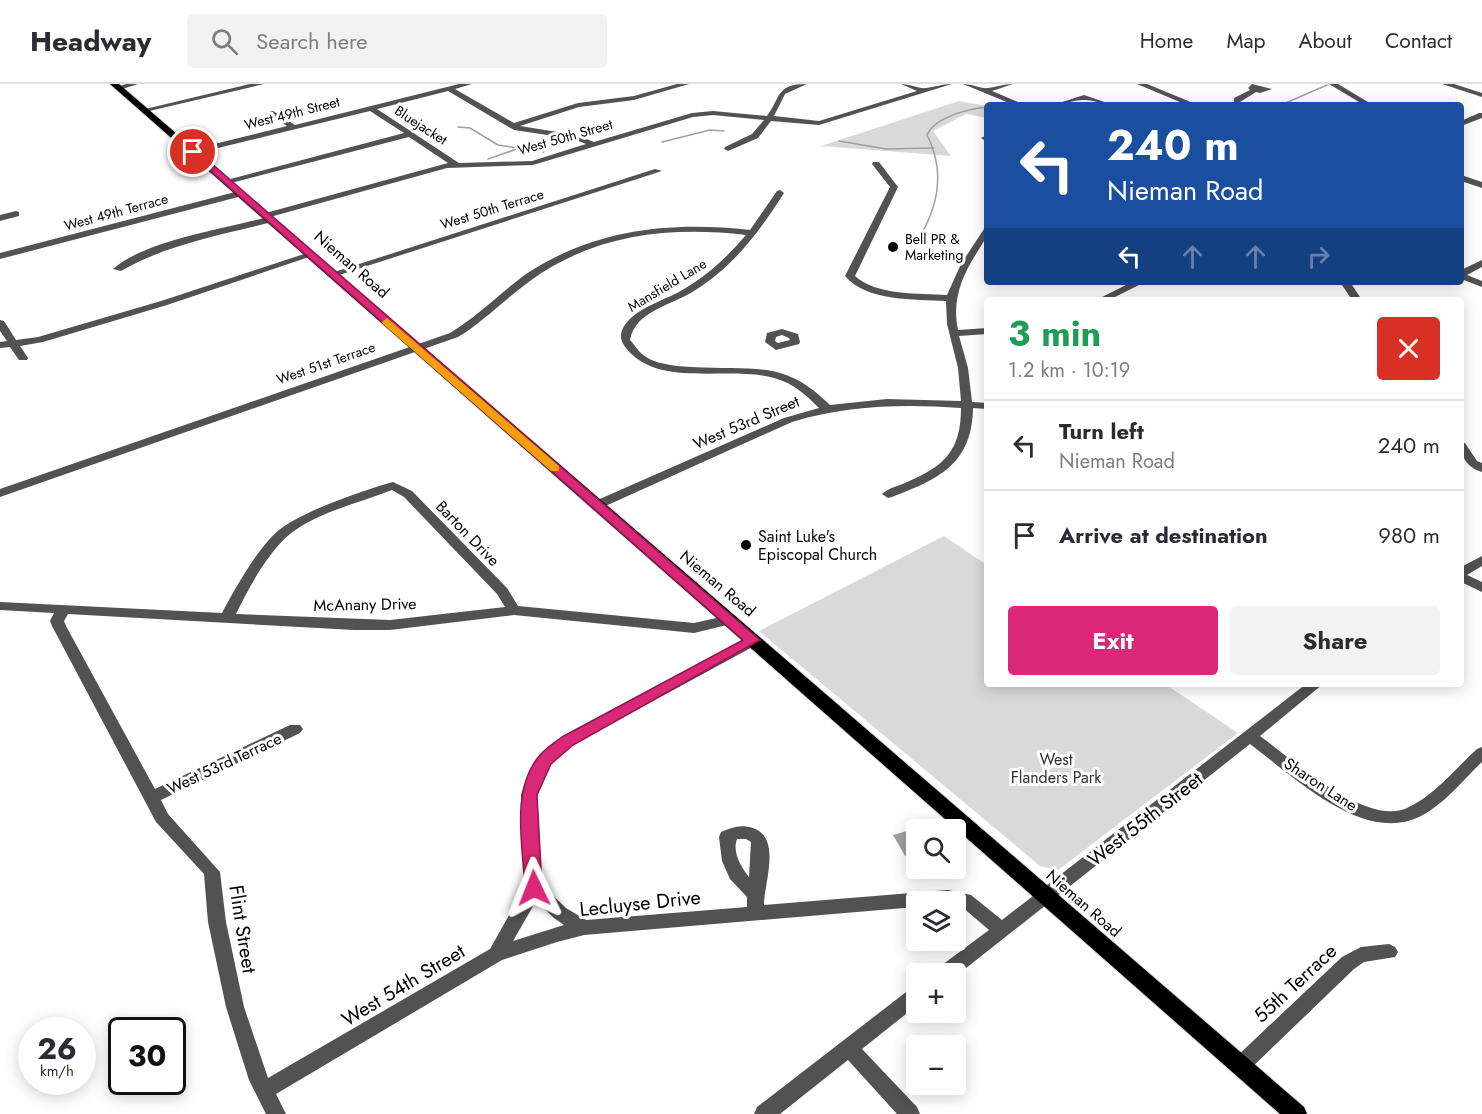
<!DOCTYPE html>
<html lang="en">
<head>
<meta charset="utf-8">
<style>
	:root { --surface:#fff; --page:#f2f2f3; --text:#2b2b33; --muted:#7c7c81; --line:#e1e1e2; --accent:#db2777 }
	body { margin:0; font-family:Jost,sans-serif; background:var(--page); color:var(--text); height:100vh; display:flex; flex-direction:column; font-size:22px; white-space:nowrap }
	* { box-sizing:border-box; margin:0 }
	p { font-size:20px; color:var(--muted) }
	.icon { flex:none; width:33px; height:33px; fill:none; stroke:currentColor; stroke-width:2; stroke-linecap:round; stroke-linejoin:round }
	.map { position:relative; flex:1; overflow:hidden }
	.drawer { position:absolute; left:984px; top:213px; width:480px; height:390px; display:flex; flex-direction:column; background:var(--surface); border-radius:6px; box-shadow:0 3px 15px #0003 }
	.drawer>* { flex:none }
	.banner { position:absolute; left:984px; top:18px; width:480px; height:183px; border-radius:6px; box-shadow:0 3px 15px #0003; background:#1a4fa0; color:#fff; overflow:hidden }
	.fabs { position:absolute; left:906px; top:735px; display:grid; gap:12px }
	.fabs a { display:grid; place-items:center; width:60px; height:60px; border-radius:6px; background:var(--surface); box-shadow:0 3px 15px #0003; font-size:30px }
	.speed { position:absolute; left:18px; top:933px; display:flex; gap:12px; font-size:30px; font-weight:700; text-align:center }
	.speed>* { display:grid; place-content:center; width:78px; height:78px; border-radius:50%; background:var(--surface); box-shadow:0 3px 15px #0003; line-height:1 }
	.speed small { font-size:15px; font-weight:400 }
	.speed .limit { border:3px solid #111; border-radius:9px; background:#fff; color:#111 }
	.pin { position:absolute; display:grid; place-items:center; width:51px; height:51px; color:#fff; margin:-26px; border:3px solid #fff; border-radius:50%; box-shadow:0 2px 6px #0007 }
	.me { position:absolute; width:66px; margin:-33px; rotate:358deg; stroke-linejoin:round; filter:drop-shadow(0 0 4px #0008) }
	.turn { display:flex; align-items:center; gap:21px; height:126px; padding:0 24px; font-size:27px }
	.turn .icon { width:78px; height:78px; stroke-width:2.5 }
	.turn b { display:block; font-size:42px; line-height:51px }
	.lanes { display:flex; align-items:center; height:57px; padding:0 24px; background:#0003; justify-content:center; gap:30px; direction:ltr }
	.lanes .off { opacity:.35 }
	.round { display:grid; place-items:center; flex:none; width:63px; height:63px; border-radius:6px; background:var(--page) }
	.head { display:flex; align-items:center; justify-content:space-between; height:102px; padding:0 24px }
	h1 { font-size:36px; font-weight:700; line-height:45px; color:#1e9e55 }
	.cta { display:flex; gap:12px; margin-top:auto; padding:12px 24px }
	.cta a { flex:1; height:69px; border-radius:6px; background:var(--accent); color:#fff; font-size:24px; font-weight:700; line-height:69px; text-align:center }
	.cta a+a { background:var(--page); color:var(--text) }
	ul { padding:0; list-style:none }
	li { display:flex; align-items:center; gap:18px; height:90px; padding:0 24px; border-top:2px solid var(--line) }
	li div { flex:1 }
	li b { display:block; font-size:22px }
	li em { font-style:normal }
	header { display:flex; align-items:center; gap:36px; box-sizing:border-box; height:84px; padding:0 30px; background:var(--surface); border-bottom:2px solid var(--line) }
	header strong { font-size:28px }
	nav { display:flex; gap:33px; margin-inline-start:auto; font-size:21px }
	.search { width:420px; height:54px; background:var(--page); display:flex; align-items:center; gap:15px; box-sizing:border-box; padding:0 21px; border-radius:6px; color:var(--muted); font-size:22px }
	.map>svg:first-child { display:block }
</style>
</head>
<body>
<header>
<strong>Headway</strong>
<div class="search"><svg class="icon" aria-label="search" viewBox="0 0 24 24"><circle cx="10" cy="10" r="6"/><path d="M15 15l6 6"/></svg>Search here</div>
<nav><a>Home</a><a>Map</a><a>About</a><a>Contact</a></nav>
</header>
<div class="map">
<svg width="1482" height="1030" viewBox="0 0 1482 1030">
	<rect width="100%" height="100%" fill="#fff"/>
	<g fill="#d9d9d9">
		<polygon points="959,17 987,22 987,34 966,30 933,47 951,72 821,62"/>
		<polygon points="944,452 987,481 987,600 1165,600 1238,649 1058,786 1040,782 759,547"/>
	</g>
	<polygon fill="#a0a0a0" points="907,747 916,768 905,772 893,751"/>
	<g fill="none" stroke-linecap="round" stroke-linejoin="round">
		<g stroke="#a0a0a0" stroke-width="1.5">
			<polyline points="1281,21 1327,1"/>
			<polyline points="458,43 470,44 498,61 544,68"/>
			<polyline points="839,57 886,65 934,64"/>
			<polyline points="662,58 710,46 724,47"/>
			<polyline points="488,75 517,65"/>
			<path d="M917,158C938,123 946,89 927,51C935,33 968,25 987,23"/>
		</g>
		<defs>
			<polygon id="major" points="110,0 119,0 1304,1023 1307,1030 1280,1030"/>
		</defs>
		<use href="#major" stroke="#dbdbdb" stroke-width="2"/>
		<g fill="#525252" fill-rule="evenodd">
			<polygon points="126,0 138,0 119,6 115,4"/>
			<polygon points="250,0 264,0 145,28 141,26"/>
			<path d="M459,0H472L455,5L514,39L578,19L634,12L677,0H689L634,16L579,23L520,42L576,51L594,58L692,29L713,27L767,32C781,13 776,0 807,0L785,10L774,32L819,37L917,7L901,0C910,0 919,5 926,4C935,3 942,0 952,0L819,41L771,37L758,54L728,67L724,65L725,63L752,50L764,36L713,31L693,33L533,81L447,84L270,133L273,136L272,138C221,151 168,160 121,187L113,185C144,157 224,145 264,134L261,132L262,130L448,79L409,53L227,100L223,97L404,49L370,27L193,70L189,68L190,66L287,42L270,31V27H273L295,41ZM448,7L514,46L574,55L586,60L532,77L459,79L377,25Z"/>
			<path d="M963,0C972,0 981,5 988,4C997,3 1003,0 1013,0L992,7L1025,21H1014Z"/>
			<polygon points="1137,0 1147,0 1198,21 1187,21"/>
			<polygon points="1252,0 1272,5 1260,9 1256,8 1240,18 1234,18 1234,14 1250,6 1248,4"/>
			<polygon points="1329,0 1338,0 1373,21 1364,21"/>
			<polygon points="1442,0 1454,0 1482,9 1482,13"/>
			<path d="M1084,11L1113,21C1103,21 1092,15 1083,16C1073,16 1064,21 1053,21Z"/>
			<polygon points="1479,29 1482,29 1482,34 1461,42 1461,37"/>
			<polygon points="985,52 987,52 987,58 981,54"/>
			<path d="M873,78H879L898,103L855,192C877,212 919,209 947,211L961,180L984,145L987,144C987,155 982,160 976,170C961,194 952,217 958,246L987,244V250L959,252L968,284L972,318L987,319V325L973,324C972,380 939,395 892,413L888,414L882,410C888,404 899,402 907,398C945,382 961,366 961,324C903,320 848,321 792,338L601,424H593L591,421L593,418L784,334L819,324C805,310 793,299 774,294C728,281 658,305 626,264C618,254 620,246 628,237C643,221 666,216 684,205C708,191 728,172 746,151C670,142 594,150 530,197C505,215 484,237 458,253L0,413V405L450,249C478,232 500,209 526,190C594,145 671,137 750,146L777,107L780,106L784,109C760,147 733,183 694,207C672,221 635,227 630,256C634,260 637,266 642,270C666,292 745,278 780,289C801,295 814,306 830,321L887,315L961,317L958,284L947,240L946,217C915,215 867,218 845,192L890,103L872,80Z"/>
			<polygon points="655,85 662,87 336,192 328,190"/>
			<polygon points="1461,91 1482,98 1482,104 1461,97"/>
			<polygon points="239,107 243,110 242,112 0,175 0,169"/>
			<polygon points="16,127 19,128 19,132 0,137 0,131"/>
			<polygon points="307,169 315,171 167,221 43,258 20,262 28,274 27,276 19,276 10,263 0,264 0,258 7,257 0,247 0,236 4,237 16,256 38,253 161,217"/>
			<polygon points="1482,176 1482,183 1467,191 1482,197 1482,203 1461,195 1461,186"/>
			<polygon points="1132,198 1145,198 1109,216 1096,216"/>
			<polygon points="1340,198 1350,198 1362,216 1352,216"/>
			<path d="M782,245L798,250L800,258L799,260L776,266L765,258L767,249ZM782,251L789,254L790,256L778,259L775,257L776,253Z"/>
			<path d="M1461,358L1465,359L1477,377L1482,379V388C1466,383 1461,373 1461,358Z"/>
			<path d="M393,398L412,407L507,504L518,522L694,539L730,531L737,536L735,539L694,549L514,531L390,546H354L68,530L64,537L66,542L155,705L290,641H300L303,645L300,649L161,716L168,730L220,788L226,838L244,923L268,994L490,865L525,803L521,711L524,701L540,672L562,653L753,552L758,554L760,557L758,560L572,661L551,680L537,711L542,801L566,824L586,836L747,823V813L730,795L722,777L719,753L721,748C732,743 741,740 753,744C782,754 764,799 764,821L948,806L971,811L1002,836L1306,600H1323L1260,652C1292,675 1366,743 1407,724C1435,711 1455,685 1477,665L1482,663V678C1462,697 1445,720 1419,733C1362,760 1293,692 1250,660L956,892V890H935L938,884L989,846L961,822L956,821V818H916V823L584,851L557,858L502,876L276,1010L286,1030H266L249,996L226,923L208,838L204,790L156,738L52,542L50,537L54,529L0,526V518L222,529C235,505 260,459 283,443C307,426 364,406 393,398ZM392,406L404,413L497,510L505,523L390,536L236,530C248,505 268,468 290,450C318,428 359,419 392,406ZM737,755H746L751,758L749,793C741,783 732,768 737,755ZM536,817L554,834L564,841L513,857Z"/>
			<polygon points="1482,472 1482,482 1467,491 1482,498 1482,508 1461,498 1461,483"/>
			<polygon points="1389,860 1395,863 1398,868 1395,873 1364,878 1354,885 1248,987 1241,990 1234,987 1231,981 1234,975 1342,873 1361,863"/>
			<polygon points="916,903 916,922 862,965 917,1023 920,1030 897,1030 848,976 780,1030 754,1030 757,1023 910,905"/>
		</g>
		<use href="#major" fill="#000" fill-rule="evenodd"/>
	</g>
	<path fill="#db2777" stroke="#8e194d" stroke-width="1.5" d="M190,66H196L760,556L573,661L551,680L537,711L542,804L540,809H528L525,804C523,762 510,705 540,671C546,664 555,658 562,653L743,556L190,69Z"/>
	<polygon fill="#f59e0b" points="387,234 559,382 559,387 551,387 383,240 382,238"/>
	<g fill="#000" stroke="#fff" stroke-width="2">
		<circle cx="893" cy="163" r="6"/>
		<circle cx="746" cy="461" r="6"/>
	</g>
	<g text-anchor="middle" stroke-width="6" stroke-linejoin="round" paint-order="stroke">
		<g font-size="14" fill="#000" stroke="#fff">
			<text transform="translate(292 29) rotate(-14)" y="5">West 49th Street</text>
			<text transform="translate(421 41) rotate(33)" y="5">Bluejacket</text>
			<text transform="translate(565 53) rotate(-16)" y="5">West 50th Street</text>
			<text transform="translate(492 125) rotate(-17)" y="5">West 50th Terrace</text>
			<text transform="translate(116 128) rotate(-15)" y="5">West 49th Terrace</text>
			<text transform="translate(667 201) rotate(-31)" y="5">Mansfield Lane</text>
			<text transform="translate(326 279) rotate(-19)" y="5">West 51st Terrace</text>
		</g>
		<g font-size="14" fill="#000" stroke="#fff" text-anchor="start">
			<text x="905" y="160">Bell PR &amp;<tspan x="905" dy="16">Marketing</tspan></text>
		</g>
		<g font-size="16" fill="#000" stroke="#fff">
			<text transform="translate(352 180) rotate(41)" y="6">Nieman Road</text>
			<text transform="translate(746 338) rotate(-23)" y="6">West 53rd Street</text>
			<text transform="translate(468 449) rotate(46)" y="6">Barton Drive</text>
			<text transform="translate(718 499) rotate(40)" y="6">Nieman Road</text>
			<text transform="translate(365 520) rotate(-1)" y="6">McAnany Drive</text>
			<text transform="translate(224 679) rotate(-25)" y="6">West 53rd Terrace</text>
			<text transform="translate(1321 700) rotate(33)" y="6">Sharon Lane</text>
			<text transform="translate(1084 819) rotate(41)" y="6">Nieman Road</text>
		</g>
		<g font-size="16" fill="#000" stroke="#fff" text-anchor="start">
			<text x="758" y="458">Saint Luke's<tspan x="758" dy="18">Episcopal Church</tspan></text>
		</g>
		<g font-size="16" fill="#303030" stroke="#fff">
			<text x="1056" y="681">West<tspan x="1056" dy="18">Flanders Park</tspan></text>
		</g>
		<g font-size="20" fill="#000" stroke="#fff">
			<text transform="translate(1145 735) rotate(-38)" y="7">West 55th Street</text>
			<text transform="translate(640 819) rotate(-6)" y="7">Lecluyse Drive</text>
			<text transform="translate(243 845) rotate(81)" y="7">Flint Street</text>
			<text transform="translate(1295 899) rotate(-43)" y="7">55th Terrace</text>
			<text transform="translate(403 901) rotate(-31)" y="7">West 54th Street</text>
		</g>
	</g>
</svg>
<div class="fabs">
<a><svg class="icon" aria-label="search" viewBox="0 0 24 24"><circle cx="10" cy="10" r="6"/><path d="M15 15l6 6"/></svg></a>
<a><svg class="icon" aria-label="layers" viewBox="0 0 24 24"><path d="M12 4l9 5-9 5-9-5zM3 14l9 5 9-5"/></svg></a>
<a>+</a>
<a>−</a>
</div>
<div class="speed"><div>26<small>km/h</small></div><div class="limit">30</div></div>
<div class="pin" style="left:193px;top:68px;background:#d93025"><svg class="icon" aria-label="arrive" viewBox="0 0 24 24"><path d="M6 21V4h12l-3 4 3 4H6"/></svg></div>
<svg class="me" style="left:534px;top:804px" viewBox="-20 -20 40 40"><path d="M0-17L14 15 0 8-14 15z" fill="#db2777" stroke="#fff" stroke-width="4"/></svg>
<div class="banner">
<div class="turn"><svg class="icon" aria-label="left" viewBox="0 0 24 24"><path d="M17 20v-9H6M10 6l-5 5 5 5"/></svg><div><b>240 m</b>Nieman Road</div></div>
<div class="lanes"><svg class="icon" aria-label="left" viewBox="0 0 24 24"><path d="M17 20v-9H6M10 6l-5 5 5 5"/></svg><svg class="icon off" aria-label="ahead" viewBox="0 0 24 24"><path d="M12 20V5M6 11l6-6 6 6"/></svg><svg class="icon off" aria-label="ahead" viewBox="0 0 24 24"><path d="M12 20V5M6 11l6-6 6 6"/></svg><svg class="icon off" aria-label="right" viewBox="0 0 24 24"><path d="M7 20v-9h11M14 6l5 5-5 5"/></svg></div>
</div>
<section class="drawer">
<div class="head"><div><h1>3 min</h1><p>1.2 km · 10:19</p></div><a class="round" style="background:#d93025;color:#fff"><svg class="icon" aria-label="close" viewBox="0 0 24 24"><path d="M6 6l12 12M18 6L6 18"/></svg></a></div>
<ul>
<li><svg class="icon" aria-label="left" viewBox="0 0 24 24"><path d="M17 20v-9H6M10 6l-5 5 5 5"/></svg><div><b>Turn left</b><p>Nieman Road</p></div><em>240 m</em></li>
<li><svg class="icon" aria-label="arrive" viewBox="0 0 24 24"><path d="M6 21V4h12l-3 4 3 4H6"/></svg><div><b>Arrive at destination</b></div><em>980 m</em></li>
</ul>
<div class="cta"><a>Exit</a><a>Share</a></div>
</section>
</div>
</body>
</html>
